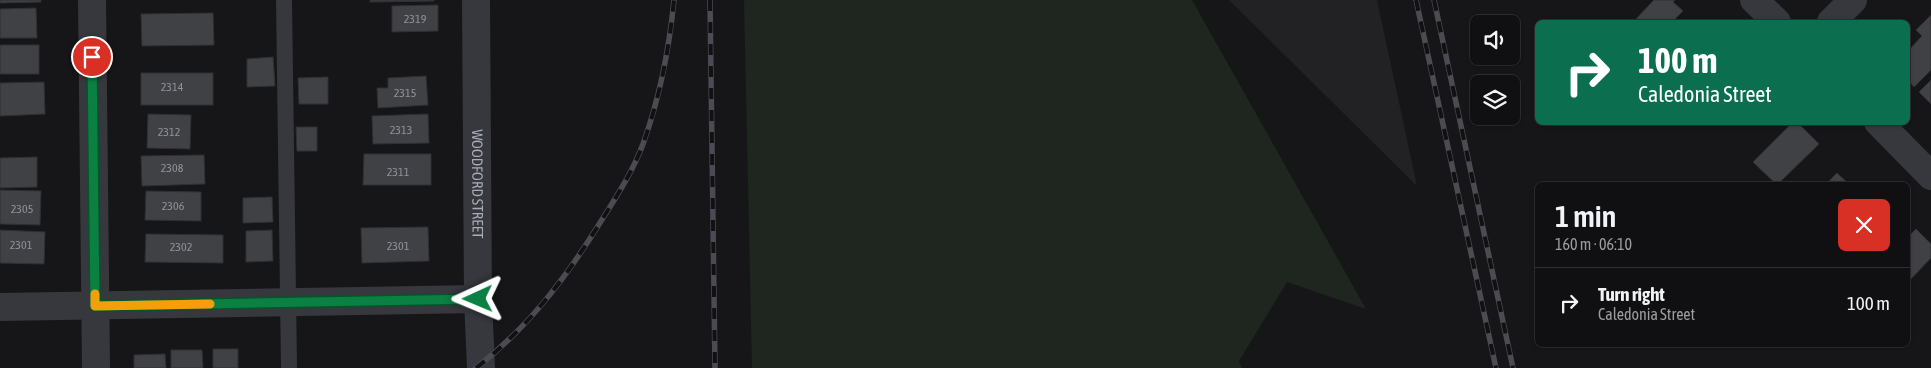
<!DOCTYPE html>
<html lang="en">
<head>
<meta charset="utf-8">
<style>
	:root { --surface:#101012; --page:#19191b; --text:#f1f3f6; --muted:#9c9d9f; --line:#303032 }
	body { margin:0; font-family:"Asap Condensed",sans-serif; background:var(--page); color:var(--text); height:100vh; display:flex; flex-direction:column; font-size:19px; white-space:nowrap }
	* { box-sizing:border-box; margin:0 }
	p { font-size:16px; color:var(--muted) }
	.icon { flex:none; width:28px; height:28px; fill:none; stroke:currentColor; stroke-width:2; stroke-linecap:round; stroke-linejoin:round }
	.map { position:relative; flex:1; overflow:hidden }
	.drawer { position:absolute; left:1535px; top:182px; width:375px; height:165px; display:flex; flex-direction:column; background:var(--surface); border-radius:8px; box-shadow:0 1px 4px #0004,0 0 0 1px var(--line) }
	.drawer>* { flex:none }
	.banner { position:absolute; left:1535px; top:20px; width:375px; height:105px; border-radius:8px; box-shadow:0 1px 4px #0004,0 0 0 1px var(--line); background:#0b6e4f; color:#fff; overflow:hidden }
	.controls { position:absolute; left:1470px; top:15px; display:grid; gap:10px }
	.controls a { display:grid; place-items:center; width:50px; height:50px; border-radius:8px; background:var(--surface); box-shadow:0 1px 4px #0004,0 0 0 1px var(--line); font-size:25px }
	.pin { position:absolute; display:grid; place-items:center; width:42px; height:42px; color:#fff; margin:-21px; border:2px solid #fff; border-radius:50%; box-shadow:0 1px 5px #0007 }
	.me { position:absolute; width:55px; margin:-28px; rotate:269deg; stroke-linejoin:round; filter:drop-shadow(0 0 4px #0008) }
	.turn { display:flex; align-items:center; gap:18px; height:105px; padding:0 20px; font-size:22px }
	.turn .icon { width:65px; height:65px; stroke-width:2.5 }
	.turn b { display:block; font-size:35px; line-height:42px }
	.round { display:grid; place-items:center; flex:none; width:52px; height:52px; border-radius:8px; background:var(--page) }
	.head { display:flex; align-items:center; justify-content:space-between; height:85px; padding:0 20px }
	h1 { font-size:30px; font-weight:600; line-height:38px }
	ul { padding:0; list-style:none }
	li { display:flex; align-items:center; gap:15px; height:70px; padding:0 20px; border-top:1px solid var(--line) }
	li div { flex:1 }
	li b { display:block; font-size:19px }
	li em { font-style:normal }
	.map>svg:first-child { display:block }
</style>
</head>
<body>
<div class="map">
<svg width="1931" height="368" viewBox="0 0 1931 368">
	<rect width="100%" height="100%" fill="#161618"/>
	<polygon fill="#222225" points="1229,0 1377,0 1417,186"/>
	<polygon fill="#1e261f" points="744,0 1192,0 1366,309 1287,282 1239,361 1242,368 752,368"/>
	<g fill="#404145" stroke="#303034">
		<polygon points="0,0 41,0 41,2 0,3"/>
		<polygon points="370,0 434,0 434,1 370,2"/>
		<polygon points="1654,0 1675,0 1673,2 1683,11 1672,22 1633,22"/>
		<polygon points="438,5 438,31 392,32 392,6"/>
		<polygon points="36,8 37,38 0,38 0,9"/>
		<polygon points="213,13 214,45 142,46 141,14"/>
		<polygon points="1931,15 1931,70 1914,87 1908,80 1908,51 1922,36 1916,30"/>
		<rect x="0" y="45" width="39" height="29"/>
		<polygon points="273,57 275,86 247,87 247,59"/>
		<rect x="141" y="73" width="72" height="32"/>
		<polygon points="426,76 428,105 378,108 377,88 388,88 388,78"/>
		<polygon points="328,77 328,104 299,104 298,78"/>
		<polygon points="1931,80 1931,104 1919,92"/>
		<polygon points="44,82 45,114 0,116 0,83"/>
		<polygon points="148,114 191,115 190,149 147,148"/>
		<polygon points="428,114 429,143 373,144 372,116"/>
		<polygon points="1793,122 1797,122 1819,144 1777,185 1753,162"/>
		<polygon points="296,127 317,127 317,151 297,151"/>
		<polygon points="364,154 431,154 431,185 363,185"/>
		<polygon points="204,155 205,184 142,186 141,156"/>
		<polygon points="37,157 37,187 0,188 0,158"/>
		<polygon points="1837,173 1850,185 1825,185"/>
		<polygon points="0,190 41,191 40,225 0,224"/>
		<polygon points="146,191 201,192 201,221 145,220"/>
		<polygon points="272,197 273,222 243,223 243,198"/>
		<polygon points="428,227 429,261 362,263 361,228"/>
		<polygon points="1916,229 1931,244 1931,258 1908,282 1908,237"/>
		<polygon points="0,230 45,232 44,264 0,263"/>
		<polygon points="272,230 273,261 246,262 246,231"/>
		<polygon points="146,234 223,235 223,263 145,262"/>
		<rect x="213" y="349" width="25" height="19"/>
		<polygon points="171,350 202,350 203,368 171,368"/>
		<polygon points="165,354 166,368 134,368 134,355"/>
	</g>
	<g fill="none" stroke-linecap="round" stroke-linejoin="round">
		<polyline stroke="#37383d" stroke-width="16" points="284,0 289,368"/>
		<g stroke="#37383d" stroke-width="28">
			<polyline points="92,0 96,368"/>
			<path id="s1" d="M476,0L478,299L481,368"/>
			<polyline points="1754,0 1777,22"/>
			<polyline points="1831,22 1853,0"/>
			<polyline points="1878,122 1931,176"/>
			<polyline points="0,307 478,299"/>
		</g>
		<defs>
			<g id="rail">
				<polyline points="710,0 715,368"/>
				<polyline points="1416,0 1496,368"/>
				<polyline points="1434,0 1513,368"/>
				<path d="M476,368C530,326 568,275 603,218C618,194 633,171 643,144C660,97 669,50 674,0"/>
			</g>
		</defs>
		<use href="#rail" stroke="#4a4c52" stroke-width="5.5"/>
		<use href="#rail" stroke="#111113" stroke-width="4" stroke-dasharray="11" stroke-linecap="butt"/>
	</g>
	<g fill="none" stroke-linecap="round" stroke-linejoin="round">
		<defs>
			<polyline id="route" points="92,57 95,306 478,299"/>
		</defs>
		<use href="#route" stroke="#07532c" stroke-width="12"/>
		<use href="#route" stroke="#0b8043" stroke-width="9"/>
		<polyline stroke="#f59e0b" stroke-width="9" points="95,294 95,306 210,304"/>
	</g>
	<g text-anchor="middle" stroke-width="4" stroke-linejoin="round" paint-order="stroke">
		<g font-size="12" fill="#8e929b">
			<text x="415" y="23">2319</text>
			<text x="172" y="91">2314</text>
			<text x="405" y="97">2315</text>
			<text x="401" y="134">2313</text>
			<text x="169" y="136">2312</text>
			<text x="172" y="172">2308</text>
			<text x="398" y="176">2311</text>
			<text x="173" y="210">2306</text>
			<text x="22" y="213">2305</text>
			<text x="21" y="249">2301</text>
			<text x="398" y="250">2301</text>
			<text x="181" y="251">2302</text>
		</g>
		<g font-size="15" fill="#a8adb8" stroke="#111113">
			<text dy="5" stroke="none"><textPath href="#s1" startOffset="184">WOODFORD STREET</textPath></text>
		</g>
	</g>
</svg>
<div class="controls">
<a><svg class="icon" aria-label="sound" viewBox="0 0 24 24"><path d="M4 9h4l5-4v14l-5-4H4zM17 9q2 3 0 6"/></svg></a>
<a><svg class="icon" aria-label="layers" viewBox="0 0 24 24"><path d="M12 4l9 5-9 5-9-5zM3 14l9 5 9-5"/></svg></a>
</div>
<div class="pin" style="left:92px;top:57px;background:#d93025"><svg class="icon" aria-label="arrive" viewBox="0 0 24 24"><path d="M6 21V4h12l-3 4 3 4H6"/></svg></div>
<svg class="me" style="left:478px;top:299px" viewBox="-20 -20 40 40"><path d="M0-17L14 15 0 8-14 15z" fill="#0b8043" stroke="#fff" stroke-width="4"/></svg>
<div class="banner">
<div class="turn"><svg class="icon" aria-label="right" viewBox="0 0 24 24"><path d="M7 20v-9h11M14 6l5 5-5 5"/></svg><div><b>100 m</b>Caledonia Street</div></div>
</div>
<section class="drawer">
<div class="head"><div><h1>1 min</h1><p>160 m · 06:10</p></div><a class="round" style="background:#d93025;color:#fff"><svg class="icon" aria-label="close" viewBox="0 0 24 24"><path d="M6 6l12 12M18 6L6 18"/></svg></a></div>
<ul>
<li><svg class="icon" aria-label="right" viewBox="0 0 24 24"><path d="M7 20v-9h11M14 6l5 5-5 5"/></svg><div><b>Turn right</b><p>Caledonia Street</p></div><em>100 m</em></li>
</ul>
</section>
</div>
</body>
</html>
